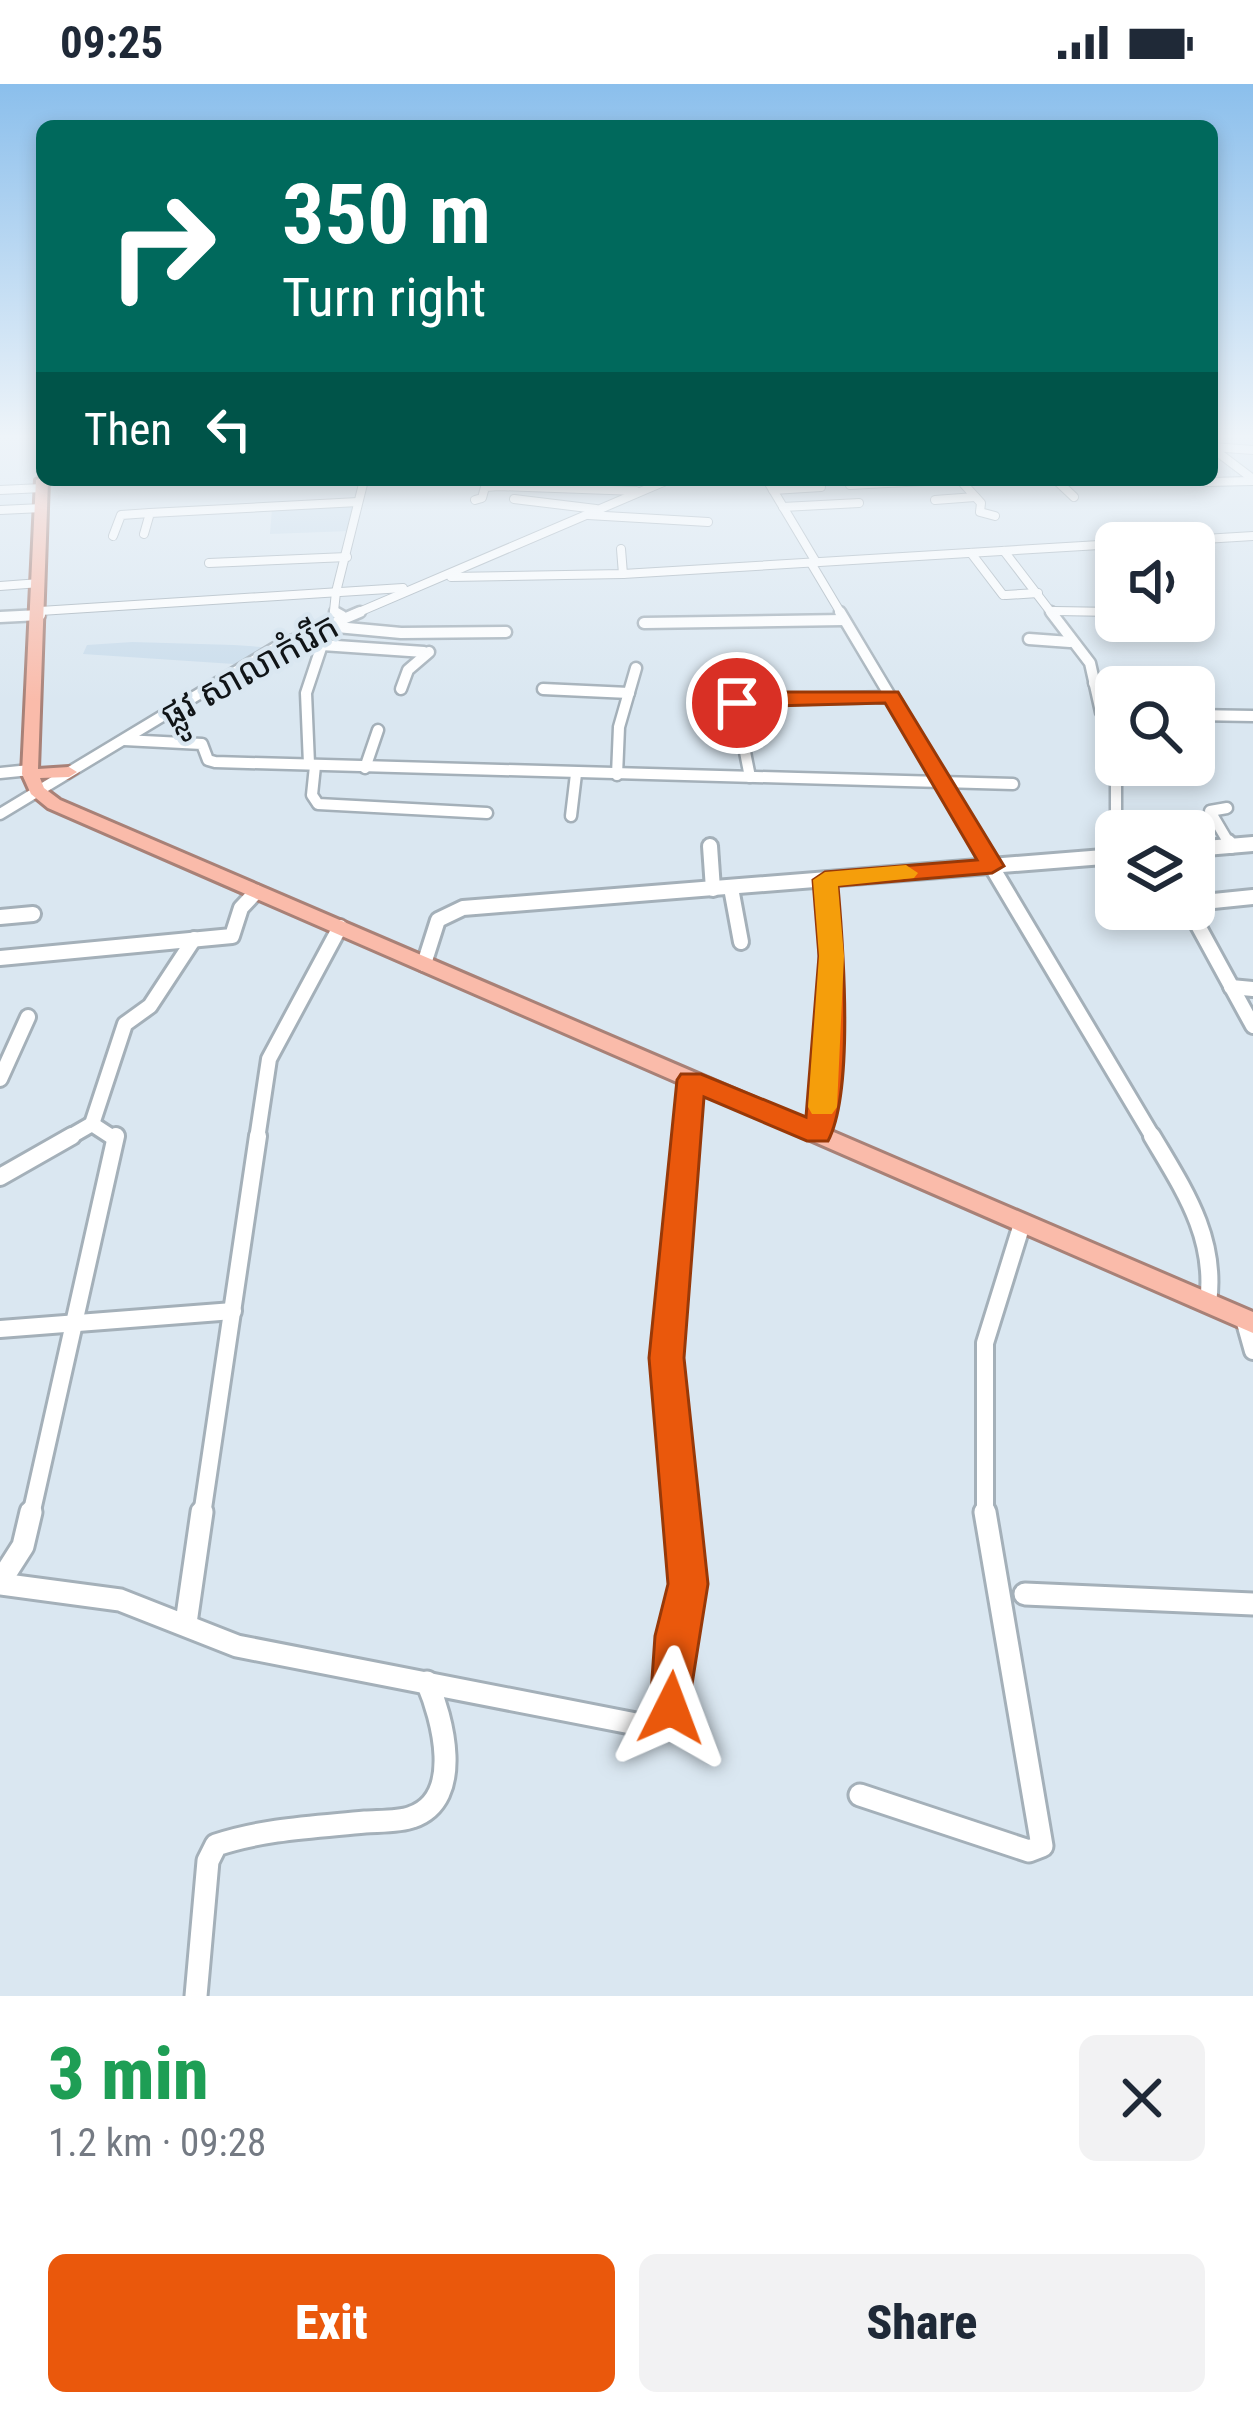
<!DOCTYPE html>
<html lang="en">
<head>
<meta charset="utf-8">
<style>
	:root { --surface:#fff; --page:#f2f2f3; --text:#1f2937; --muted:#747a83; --accent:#ea580c }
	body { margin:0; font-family:"Roboto Condensed","Noto Sans Khmer",sans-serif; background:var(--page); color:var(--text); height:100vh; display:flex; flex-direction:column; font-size:45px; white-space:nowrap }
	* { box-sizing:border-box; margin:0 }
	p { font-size:39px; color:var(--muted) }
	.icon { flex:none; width:66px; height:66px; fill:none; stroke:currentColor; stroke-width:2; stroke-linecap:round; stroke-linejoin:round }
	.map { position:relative; height:1912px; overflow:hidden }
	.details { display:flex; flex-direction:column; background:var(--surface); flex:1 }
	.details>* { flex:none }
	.top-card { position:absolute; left:36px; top:36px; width:1182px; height:366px; border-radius:18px; box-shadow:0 6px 18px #0003; background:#00695c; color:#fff; overflow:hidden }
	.tools { position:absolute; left:1095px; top:438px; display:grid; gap:24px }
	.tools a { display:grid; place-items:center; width:120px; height:120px; border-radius:18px; background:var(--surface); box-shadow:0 6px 18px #0003; font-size:60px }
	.pin { position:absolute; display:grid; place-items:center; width:102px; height:102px; color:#fff; margin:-51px; border:6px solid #fff; border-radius:50%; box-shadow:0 3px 12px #0007 }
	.me { position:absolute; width:132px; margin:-66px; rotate:3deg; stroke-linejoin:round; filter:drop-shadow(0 0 9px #0008) }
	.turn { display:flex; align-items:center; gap:42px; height:252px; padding:0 48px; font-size:54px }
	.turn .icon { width:156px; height:156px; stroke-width:2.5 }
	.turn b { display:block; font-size:84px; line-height:102px }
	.then { display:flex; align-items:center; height:114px; padding:0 48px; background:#0003; gap:24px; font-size:45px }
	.round { display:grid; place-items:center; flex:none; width:126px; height:126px; border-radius:18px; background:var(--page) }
	.head { display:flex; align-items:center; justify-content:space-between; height:204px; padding:0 48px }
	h1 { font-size:72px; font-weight:800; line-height:90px; color:#1e9e55 }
	.action { display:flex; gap:24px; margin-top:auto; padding:24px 48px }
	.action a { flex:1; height:138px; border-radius:18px; background:var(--accent); color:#fff; font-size:48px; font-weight:800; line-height:138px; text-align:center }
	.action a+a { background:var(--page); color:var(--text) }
	.status { display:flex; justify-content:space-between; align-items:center; height:84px; padding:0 60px; background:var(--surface); direction:ltr }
	.status svg { height:33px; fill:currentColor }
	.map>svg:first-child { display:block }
</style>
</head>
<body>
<div class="status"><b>09:25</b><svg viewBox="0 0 49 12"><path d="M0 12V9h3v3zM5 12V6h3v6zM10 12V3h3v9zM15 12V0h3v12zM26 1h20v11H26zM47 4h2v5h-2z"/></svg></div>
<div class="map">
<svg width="1253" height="1912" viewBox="0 0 1253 1912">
	<rect width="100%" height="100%" fill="#dae7f1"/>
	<g fill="#c9dceb">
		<polygon points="356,419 350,447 270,450 272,424"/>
		<polygon points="132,558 234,561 275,564 249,581 83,570 87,561"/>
	</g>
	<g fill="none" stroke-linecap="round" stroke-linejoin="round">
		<defs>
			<g id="minor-far4">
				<polyline points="1212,363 1253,366"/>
				<polyline points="1212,364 1253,395"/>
				<polyline points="767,396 816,478"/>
				<polyline points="960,396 981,419 980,428 995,432"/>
				<polyline points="1056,396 1074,413"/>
				<polyline points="1206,398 1253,397"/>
				<polyline points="850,401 943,396"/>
				<polyline points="0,406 42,404"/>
				<polyline points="773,406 821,403"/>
				<polyline points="514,415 596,425"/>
				<polyline points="475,416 482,414 485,403 499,402 636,407"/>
				<polyline points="935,416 975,413"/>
				<polyline points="783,423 859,419"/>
				<polyline points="0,426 42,424"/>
				<polyline points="588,431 708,438"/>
				<polyline points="144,450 150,429 358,418"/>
				<polyline points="113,452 121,431 150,429"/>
				<polyline points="1139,459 1253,452"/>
				<polyline points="621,465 623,490"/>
				<polyline points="1004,467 1053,531"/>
				<polyline points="971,469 1003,511"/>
				<polyline points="209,479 347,473"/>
				<polyline points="811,479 842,531"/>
				<polyline points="451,493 623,490 1116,460"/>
				<polyline points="0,502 40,499"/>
				<polyline points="1006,511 1038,509"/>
				<polyline points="40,527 403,504"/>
				<polyline points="1054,527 1116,528"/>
				<polyline points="340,531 334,527 336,508 364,396"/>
				<polyline points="352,531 668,396"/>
			</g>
			<g id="minor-far3">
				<polyline points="335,528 342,532"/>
				<polyline points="840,528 979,761"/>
				<polyline points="1051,528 1090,579 1101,628 1116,653"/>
				<polyline points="1108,528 1116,528"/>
				<polyline points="0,533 40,531"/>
				<polyline points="1128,537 1133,546"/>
				<polyline points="644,539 844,536"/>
				<polyline points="326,542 401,549 506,548"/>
				<polyline points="1029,555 1070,558"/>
				<polyline points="322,561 424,568"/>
				<polyline points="1094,599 1161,596 1166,591"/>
				<polyline points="401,605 408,586 429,568"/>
				<polyline points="543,605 629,609"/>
				<polyline points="1194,631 1253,632"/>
				<polyline points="124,656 202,660 208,676 215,678 1013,700"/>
				<polyline points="1116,668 1116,761"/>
				<polyline points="309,680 306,609 325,552 323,541"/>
				<polyline points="315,682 312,711 318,720 487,729"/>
				<polyline points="365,684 378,646"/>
				<polyline points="0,689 30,686"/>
				<polyline points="617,691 619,643 636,584"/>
				<polyline points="750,693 736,623 741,616 891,613"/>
				<polyline points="1227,724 1210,727 1230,761"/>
				<polyline points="0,730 275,564 360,528"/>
				<polyline points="571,732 576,690"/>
				<polyline points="1245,761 1253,760"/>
			</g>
			<g id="minor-far2">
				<polyline points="977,758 1154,1055"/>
				<polyline points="1228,758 1231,762"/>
				<polyline points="710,762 713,805"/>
				<polyline points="1194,765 1253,760"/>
				<polyline points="731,804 741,858"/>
				<polyline points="1194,819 1253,813"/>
				<polyline points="1189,825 1253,942"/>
				<polyline points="0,833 33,830"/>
				<polyline points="0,874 232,852 241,824 256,808"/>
				<polyline points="424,880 438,836 463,824 1116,772 1116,758"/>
				<polyline points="1231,903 1253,905"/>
				<polyline points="0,995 28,933"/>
				<polyline points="92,1040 125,940 150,922 194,855"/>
				<polyline points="817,1050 829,923 825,796"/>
				<polyline points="66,1055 92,1040 115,1055"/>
				<polyline points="257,1055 269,975 340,843"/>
				<polyline points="686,1055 691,996"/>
			</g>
			<g id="minor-far1">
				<path d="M1152,1052C1184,1106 1217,1154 1208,1219"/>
				<polyline points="0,1093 72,1052"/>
				<polyline points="1244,1235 1253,1267"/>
				<polyline points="0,1245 233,1227"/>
				<polyline points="31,1431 116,1052"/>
				<polyline points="202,1431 258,1052"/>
				<polyline points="682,1431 667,1274 686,1052"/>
				<polyline points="985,1431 985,1259 1022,1140"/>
			</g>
			<g id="minor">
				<polyline points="0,1498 23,1462 31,1428"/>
				<polyline points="0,1500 120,1516 237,1562 641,1641 666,1636 688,1500 681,1428"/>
				<polyline points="1025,1510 1253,1520"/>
				<polyline points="186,1539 202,1428"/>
				<polyline points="860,1711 1029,1767 1042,1762 985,1428"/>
				<path d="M196,1912L208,1777L216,1761C264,1745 315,1743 365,1738C379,1737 399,1738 412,1733C465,1715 442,1633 427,1598"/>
			</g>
			<polygon id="highway" points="42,393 42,396 48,396 38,685 69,683 77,688 69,693 40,694 44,704 60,716 1253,1228 1253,1249 48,724 31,710 22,690 36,396"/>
		</defs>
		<use href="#minor-far4" stroke="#a4b0b9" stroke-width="10"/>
		<use href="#minor-far3" stroke="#a4b0b9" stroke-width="15"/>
		<use href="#minor-far2" stroke="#a4b0b9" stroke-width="20"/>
		<use href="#minor-far1" stroke="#a4b0b9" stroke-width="22"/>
		<use href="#minor" stroke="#a4b0b9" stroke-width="27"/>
		<use href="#highway" stroke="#a88177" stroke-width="6"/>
		<use href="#minor-far4" stroke="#fff" stroke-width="8"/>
		<use href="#minor-far3" stroke="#fff" stroke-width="10"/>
		<use href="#minor-far2" stroke="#fff" stroke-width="14"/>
		<use href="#minor-far1" stroke="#fff" stroke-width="16"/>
		<use href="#minor" stroke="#fff" stroke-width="21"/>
		<use href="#highway" fill="#fabbaa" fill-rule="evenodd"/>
	</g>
	<linearGradient id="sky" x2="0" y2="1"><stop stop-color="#8bbfec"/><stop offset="0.57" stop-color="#eef4f9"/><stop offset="1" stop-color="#eef4f9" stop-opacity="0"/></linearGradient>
	<rect width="1253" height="618" fill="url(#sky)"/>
	<path fill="#ea580c" stroke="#983908" stroke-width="3" d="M745,608H898L1004,782L992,789L838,802C843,860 854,1008 828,1057H807L704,1013L684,1274L708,1500L686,1638L671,1645L657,1638L650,1624L655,1552L668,1500L649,1274L677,996L681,990H701L806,1033L819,872L813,796L825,788L977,776L885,619L730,623V614Z"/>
	<polygon fill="#f59e0b" points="906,781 918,789 914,794 838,802 844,872 837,1023 832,1030 812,1030 808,1023 819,872 813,796 825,788"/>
	<g text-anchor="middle" stroke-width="9" stroke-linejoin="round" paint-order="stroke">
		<g font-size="36" fill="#101417" stroke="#dae7f1">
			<text transform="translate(249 586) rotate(-29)" y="13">ផ្លូវ សាលាកំរើក</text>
		</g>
	</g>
</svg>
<div class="tools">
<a><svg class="icon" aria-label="sound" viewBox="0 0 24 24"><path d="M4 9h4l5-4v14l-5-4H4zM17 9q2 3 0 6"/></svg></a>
<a><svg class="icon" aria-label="search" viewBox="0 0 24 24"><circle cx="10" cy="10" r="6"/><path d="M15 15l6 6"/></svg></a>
<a><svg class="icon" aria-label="layers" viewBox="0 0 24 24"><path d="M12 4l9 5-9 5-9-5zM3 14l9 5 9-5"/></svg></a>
</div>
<div class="pin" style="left:737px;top:619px;background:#d93025"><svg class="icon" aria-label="arrive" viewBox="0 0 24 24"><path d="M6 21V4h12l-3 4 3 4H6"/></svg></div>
<svg class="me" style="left:671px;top:1624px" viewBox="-20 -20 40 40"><path d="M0-17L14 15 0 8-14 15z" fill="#ea580c" stroke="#fff" stroke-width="4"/></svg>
<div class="top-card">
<div class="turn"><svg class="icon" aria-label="right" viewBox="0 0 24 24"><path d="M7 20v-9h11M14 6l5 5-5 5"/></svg><div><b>350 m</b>Turn right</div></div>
<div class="then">Then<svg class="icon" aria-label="left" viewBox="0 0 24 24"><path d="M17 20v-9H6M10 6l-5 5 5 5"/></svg></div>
</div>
</div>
<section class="details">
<div class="head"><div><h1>3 min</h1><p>1.2 km · 09:28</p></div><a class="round"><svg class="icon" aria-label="close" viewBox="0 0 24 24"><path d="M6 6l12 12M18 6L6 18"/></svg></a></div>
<div class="action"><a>Exit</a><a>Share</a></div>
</section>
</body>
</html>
